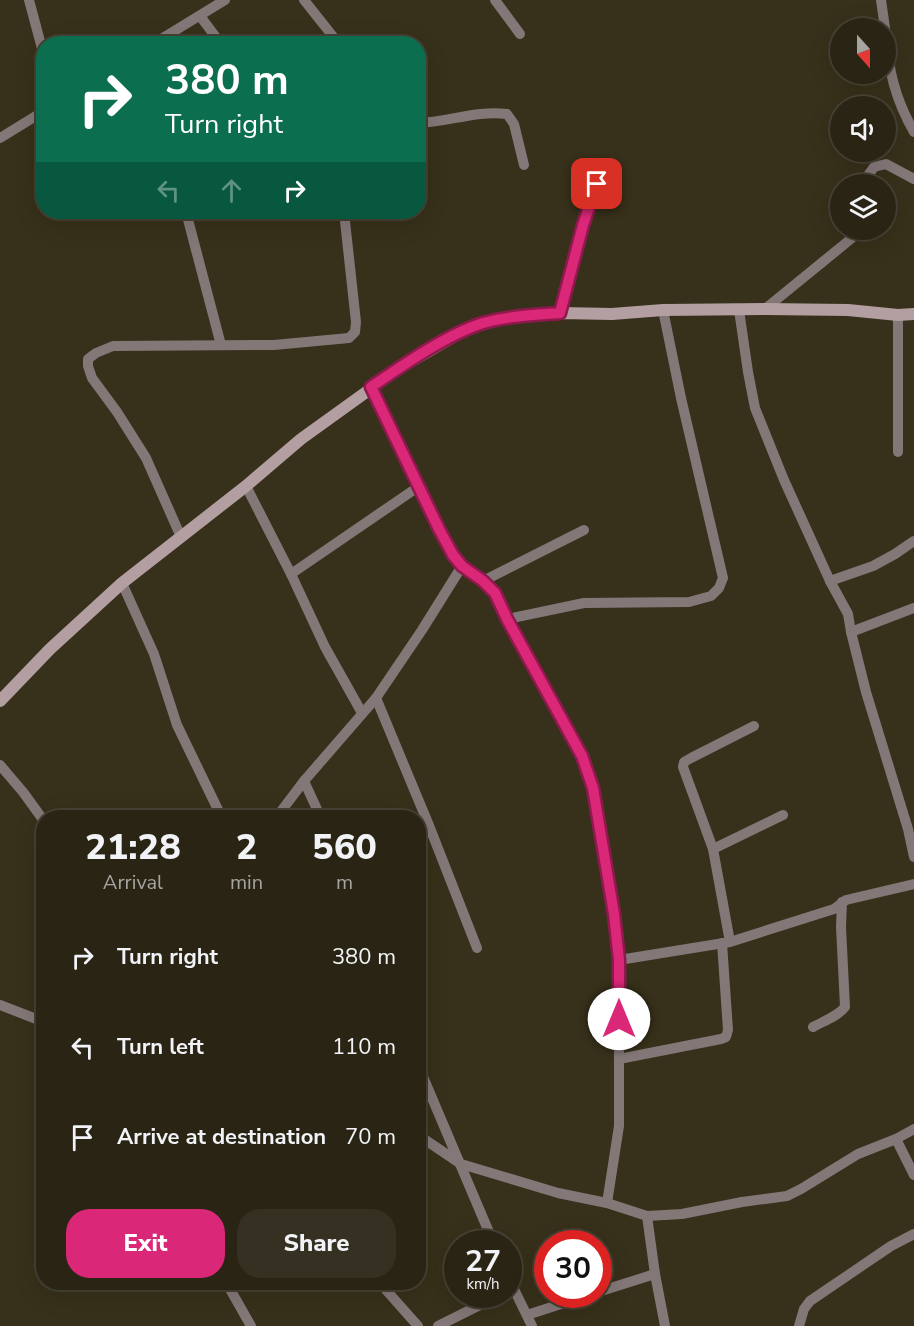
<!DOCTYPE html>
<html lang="en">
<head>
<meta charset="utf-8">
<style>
	:root { --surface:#292414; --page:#353022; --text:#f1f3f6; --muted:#a5a4a0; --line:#454134; --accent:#db2777 }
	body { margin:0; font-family:"Nunito Sans",sans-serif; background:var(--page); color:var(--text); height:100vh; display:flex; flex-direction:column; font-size:22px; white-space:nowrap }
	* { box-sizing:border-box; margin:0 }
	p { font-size:20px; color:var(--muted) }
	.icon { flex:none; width:33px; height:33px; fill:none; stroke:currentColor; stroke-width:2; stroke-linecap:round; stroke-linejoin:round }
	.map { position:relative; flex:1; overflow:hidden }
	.drawer { position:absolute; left:36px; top:810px; width:390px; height:480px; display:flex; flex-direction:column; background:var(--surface); border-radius:24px; box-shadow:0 6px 24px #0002,0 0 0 2px var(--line) }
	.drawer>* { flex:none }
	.guide { position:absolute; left:36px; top:36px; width:390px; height:183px; border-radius:24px; box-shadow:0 6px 24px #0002,0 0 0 2px var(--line); background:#0b6e4f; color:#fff; overflow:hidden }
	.needle { width:39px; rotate:159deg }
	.fabs { position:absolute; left:830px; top:18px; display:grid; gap:12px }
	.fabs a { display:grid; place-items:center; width:66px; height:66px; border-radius:50%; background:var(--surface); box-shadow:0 6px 24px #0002,0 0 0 2px var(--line); font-size:30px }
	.speed { position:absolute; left:444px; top:1230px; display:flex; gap:12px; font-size:30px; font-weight:700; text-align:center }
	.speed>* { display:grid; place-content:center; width:78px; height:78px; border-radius:50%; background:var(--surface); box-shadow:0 6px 24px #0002,0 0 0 2px var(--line); line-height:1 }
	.speed small { font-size:15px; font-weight:400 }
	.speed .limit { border:9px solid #d22; background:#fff; color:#111 }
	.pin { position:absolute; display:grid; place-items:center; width:51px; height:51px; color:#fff; margin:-26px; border-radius:12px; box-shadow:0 3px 9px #0006 }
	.me { position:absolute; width:66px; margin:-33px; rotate:0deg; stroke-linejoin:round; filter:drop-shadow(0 0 4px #0008) }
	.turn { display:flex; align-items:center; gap:21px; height:126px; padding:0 30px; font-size:27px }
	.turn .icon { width:78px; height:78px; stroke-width:2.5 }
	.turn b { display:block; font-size:42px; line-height:51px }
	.lanes { display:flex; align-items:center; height:57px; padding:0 30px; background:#0003; justify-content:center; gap:30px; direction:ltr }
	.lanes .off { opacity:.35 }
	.eta { display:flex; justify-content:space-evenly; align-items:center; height:102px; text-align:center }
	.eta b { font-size:36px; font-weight:800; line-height:42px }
	.cta { display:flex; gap:12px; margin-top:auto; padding:12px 30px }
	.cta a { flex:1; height:69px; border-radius:24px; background:var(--accent); color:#fff; font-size:24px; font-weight:800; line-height:69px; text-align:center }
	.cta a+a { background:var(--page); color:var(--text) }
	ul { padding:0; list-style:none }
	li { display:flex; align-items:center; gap:18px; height:90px; padding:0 30px }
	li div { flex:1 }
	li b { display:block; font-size:22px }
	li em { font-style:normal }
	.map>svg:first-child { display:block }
</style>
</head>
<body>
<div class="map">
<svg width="914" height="1326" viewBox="0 0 914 1326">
	<rect width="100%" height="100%" fill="#37301a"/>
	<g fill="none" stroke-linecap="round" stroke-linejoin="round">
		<g stroke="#847778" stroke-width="10">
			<polyline points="29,0 44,56"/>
			<polyline points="304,0 339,44"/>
			<polyline points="495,0 520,34"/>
			<polyline points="881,0 885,28"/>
			<polyline points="200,16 221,44"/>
			<path d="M885,33C889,71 895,99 914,132"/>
			<polyline points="153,44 225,0"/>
			<path d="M418,123C448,122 477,110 507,114L514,124L524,165"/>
			<polyline points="0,138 44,111"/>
			<polyline points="864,184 864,181 874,167 886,164 914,179"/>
			<polyline points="186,212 221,345"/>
			<polyline points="765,309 852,238 858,230"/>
			<polyline points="739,310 748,372 755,408 784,480 830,581 848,614 851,632 866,692 908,829 914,857"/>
			<polyline points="560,313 583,225 603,164"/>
			<polyline points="898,315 898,452"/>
			<polyline points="371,387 439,529 453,555 462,566 483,581 495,593 507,619 582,756 593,788 614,914 619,960 619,1126 607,1203"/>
			<polyline points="246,486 291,574 325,647 362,713"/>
			<polyline points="181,537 146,458 117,412 92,378 88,366 88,359 96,353 113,346 274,345 349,338 355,332 356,322 344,212"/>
			<polyline points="291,574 418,487"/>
			<polyline points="483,581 584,530"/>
			<polyline points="830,581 873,566 895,554 914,541"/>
			<polyline points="122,583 154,654 177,725 222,818"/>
			<polyline points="507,619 584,603 689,602 711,596 719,588 723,578 681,398 663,310"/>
			<polyline points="851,632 914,608"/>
			<polyline points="376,698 428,823 477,948"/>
			<polyline points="0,765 23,792 44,821"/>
			<polyline points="304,781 321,818"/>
			<polyline points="276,818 304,781 376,698 422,630 462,566"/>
			<polyline points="713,849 783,815"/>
			<polyline points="730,942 713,849 683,767 684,762 691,758 754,726"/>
			<polyline points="619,960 730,942 834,909 846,900 914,884"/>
			<polyline points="0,1005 44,1022"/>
			<path d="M813,1027C824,1021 838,1016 845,1007L841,927L842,902"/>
			<polyline points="619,1059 721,1039 726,1037 728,1030 722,943"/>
			<polyline points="418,1065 494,1244"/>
			<polyline points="418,1135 461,1164 558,1193 607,1203 647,1216 682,1214 742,1202 787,1196 801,1189 858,1154 896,1139 914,1129"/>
			<polyline points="896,1139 914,1175"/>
			<polyline points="647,1216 655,1274 665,1326"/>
			<polyline points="508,1277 532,1326"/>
			<polyline points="226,1282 251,1326"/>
			<polyline points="379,1282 418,1326"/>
			<polyline points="598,1292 655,1274"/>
			<polyline points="527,1315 592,1294"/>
			<polyline points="438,1326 502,1294"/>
			<polyline points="799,1326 804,1309 810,1301 891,1246 914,1234"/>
		</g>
		<polyline stroke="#b39ea1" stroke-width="12" points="0,701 50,649 122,583 246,486 301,439 401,367 465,330 483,323 501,319 560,313 612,314 663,310 765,309 848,310 898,315 914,314"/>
	</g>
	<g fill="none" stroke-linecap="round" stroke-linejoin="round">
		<defs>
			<path id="route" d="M597,184L583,225L560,313C534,315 508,316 483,323C446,335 403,365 371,387L439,529L453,555L462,566L483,581L495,593L507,619L582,756L593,788L614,914L619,960V1019"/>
		</defs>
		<use href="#route" stroke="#8e194d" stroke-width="15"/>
		<use href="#route" stroke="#db2777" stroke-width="10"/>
	</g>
</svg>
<div class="fabs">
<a><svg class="needle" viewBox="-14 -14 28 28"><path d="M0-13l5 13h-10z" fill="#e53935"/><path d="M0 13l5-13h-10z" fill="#a5a4a0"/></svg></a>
<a><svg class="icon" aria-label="sound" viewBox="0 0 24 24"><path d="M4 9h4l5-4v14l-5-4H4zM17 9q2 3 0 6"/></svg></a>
<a><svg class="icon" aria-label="layers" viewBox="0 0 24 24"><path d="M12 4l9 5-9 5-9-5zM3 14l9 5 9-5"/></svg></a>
</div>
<div class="speed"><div>27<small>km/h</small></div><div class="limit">30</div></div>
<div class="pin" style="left:597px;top:184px;background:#d93025"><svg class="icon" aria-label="arrive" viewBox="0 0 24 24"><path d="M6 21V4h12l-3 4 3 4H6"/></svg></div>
<svg class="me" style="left:619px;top:1019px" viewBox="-20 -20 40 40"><circle r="19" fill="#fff"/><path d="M0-13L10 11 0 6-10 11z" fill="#db2777"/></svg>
<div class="guide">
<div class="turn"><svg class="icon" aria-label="right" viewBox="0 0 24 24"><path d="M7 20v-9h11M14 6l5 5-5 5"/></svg><div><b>380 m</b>Turn right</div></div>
<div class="lanes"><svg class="icon off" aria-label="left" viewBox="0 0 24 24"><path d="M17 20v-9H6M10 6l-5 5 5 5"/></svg><svg class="icon off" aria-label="ahead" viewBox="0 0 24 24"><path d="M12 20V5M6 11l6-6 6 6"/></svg><svg class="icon" aria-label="right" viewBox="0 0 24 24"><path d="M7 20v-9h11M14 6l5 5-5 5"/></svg></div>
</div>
<section class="drawer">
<div class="eta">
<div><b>21:28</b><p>Arrival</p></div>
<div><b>2</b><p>min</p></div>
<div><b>560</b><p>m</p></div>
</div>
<ul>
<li><svg class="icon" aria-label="right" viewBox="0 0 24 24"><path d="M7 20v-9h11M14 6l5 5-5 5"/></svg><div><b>Turn right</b></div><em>380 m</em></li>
<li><svg class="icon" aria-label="left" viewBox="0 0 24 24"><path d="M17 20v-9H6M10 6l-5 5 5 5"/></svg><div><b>Turn left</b></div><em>110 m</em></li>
<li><svg class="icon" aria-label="arrive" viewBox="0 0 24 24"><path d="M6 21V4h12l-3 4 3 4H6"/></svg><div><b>Arrive at destination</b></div><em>70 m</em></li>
</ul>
<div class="cta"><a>Exit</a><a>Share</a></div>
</section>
</div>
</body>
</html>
